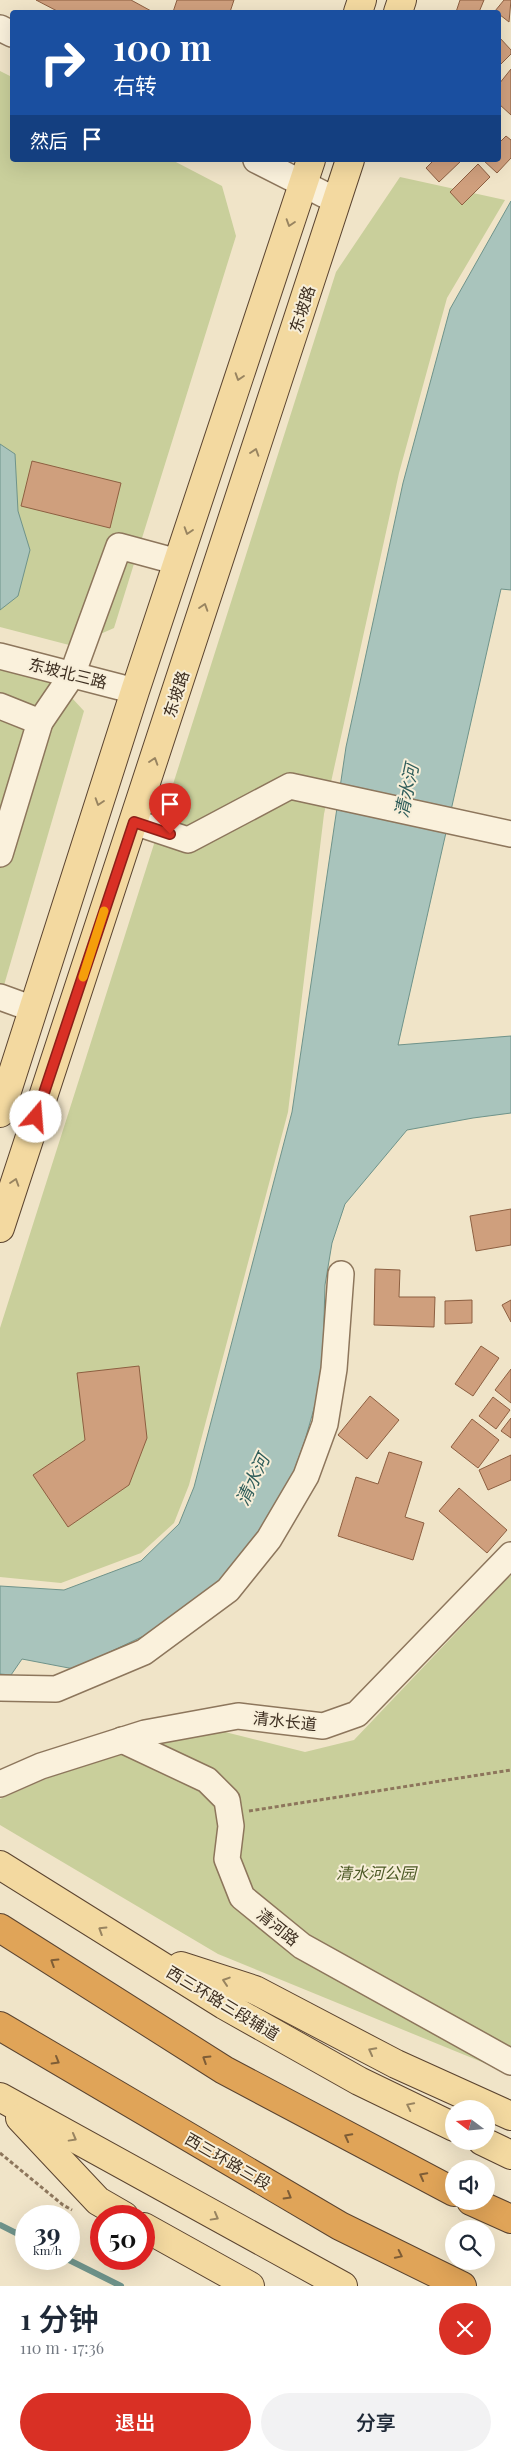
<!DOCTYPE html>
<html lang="zh">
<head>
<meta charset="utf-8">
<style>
	:root { --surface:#fff; --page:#f2f2f3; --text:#1f2937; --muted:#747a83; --accent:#d93025 }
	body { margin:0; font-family:"Playfair Display","Noto Sans SC",serif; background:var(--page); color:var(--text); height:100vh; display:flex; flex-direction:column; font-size:19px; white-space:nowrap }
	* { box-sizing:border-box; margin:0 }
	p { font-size:16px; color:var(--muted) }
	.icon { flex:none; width:28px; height:28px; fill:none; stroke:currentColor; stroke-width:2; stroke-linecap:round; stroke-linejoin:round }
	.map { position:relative; height:2286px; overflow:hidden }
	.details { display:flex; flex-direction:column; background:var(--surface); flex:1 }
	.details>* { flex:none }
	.hud { position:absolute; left:10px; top:10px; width:491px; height:152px; border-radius:5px; box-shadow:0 5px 20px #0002; background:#1a4fa0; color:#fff; overflow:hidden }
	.needle { width:32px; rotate:286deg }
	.buttons { position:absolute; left:445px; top:2100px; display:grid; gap:10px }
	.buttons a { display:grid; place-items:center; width:50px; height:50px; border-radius:50%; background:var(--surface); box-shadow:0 5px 20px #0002; font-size:25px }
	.speed { position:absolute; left:15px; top:2205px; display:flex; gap:10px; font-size:25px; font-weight:700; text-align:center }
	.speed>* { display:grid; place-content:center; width:65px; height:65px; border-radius:50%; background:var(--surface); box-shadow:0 5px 20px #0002; line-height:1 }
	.speed small { font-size:12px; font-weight:400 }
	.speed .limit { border:8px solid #d22; background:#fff; color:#111 }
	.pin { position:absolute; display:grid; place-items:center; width:42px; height:42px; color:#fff; margin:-51px -21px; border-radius:50% 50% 50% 0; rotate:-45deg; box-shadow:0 0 5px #0007 }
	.pin .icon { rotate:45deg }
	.me { position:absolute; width:55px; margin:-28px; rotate:18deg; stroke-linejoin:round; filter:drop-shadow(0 0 4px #0008) }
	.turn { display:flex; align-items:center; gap:18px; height:105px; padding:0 20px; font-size:22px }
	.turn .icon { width:65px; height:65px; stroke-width:2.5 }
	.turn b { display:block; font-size:35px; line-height:42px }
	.then { display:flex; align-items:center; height:48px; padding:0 20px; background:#0003; gap:10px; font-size:19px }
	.round { display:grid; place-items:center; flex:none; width:52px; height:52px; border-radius:26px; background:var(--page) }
	.summary { display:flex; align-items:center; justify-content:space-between; height:85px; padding:0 20px }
	h1 { font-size:30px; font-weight:600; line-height:38px }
	.action { display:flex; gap:10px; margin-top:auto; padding:10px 20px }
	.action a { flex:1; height:58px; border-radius:30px; background:var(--accent); color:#fff; font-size:20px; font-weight:600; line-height:58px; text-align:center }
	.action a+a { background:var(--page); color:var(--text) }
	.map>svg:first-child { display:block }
</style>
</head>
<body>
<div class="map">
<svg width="511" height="2286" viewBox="0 0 511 2286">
	<rect width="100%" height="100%" fill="#f0e4c8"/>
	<g fill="#c9cf9b">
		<polygon points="0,71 12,77 12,160 172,160 222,186 236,236 114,628 73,646 0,627"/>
		<polygon points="400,177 505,200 447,298 399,473 324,814 288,1112 189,1485 174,1523 141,1553 61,1583 0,1577 0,1328 336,272"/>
		<polygon points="0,668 58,683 84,711 0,999"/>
		<polygon points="511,1575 511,2074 218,1954 0,1825 0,1799 92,1759 221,1731 305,1752 354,1740"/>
	</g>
	<g fill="#a9c4bc" stroke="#6f938a">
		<polygon points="511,201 511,590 501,589 398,1045 511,1036 511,1113 473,1118 407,1130 345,1204 332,1243 325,1285 323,1353 317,1398 305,1440 293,1474 275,1508 223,1582 152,1632 74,1669 22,1659 11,1675 0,1674 0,1586 64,1590 141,1561 179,1524 194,1487 292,1112 346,747 403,483 450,309"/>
		<polygon points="0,444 15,454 18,511 30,550 18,596 0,610"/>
	</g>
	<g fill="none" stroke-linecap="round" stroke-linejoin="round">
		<g stroke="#6f938a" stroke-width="6">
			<polyline points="0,2225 26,2238"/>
			<polyline points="67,2259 121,2286"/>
		</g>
	</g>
	<g fill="#cf9f7d" stroke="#8d5f41">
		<polygon points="36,0 131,0 153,12 59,12"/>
		<polygon points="177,0 234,0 230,12 173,12"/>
		<polygon points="460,0 484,0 479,12 456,12"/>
		<polygon points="504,0 511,0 509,22 495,11"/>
		<polygon points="500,38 511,50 511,54 499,66"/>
		<polygon points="511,69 511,115 499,104 499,84"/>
		<polygon points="506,136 511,140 511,158 497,173 483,160 499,160 499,143"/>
		<polygon points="434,160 462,160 439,182 426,168"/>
		<polygon points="478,164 490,177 462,205 450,192"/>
		<polygon points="32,461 121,483 110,528 21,506"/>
		<polygon points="511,1209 511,1245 476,1251 470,1216"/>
		<polygon points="375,1269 400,1270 399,1297 435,1297 434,1327 374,1325"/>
		<polygon points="472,1300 472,1323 445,1324 445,1301"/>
		<polygon points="511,1300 511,1322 502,1305"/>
		<polygon points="481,1346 499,1358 473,1396 455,1384"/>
		<polygon points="139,1366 147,1438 129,1485 68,1527 33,1475 85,1440 77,1373"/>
		<polygon points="511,1369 511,1403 495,1390"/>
		<polygon points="370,1396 399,1420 367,1459 338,1435"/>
		<polygon points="493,1397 510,1410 496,1429 479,1416"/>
		<polygon points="511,1418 511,1438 501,1431"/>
		<polygon points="472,1419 499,1440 478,1468 451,1447"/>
		<polygon points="389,1452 422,1462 405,1517 424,1523 413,1560 338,1536 356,1477 378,1484"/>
		<polygon points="511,1455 511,1480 488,1490 479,1470"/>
		<polygon points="459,1488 507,1530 487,1553 439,1511"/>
	</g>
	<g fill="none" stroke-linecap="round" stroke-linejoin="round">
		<defs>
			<g id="minor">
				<polyline points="0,28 12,34"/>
				<polyline points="256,160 337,201"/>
				<polyline points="0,656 135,691"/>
				<polyline points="0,706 40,722"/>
				<polyline points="134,822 188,840 290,786 511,834"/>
				<polyline points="0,854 40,722 72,675 119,546 178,562"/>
				<polyline points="0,997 33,1009"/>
				<polyline points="0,1688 56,1689 144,1652 228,1590 269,1539 306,1476 325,1424 334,1369 341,1274"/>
				<polyline points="122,1740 207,1780 227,1800 231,1826 227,1859 242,1897 302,1946 511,2062"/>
				<polyline points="0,1784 41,1766 145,1733 238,1716 323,1726 357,1714 511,1555"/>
			</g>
			<g id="major">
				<polyline points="358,12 362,0"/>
				<polyline points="398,12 402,0"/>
				<polyline points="0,1113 135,691 311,160"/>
				<polyline points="0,1228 350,160"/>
				<polyline points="0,1865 224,2005 359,2081 454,2127"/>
				<polyline points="181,1966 255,1990 396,2064 511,2116"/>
				<polyline points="0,2097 343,2286"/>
				<polyline points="20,2118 98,2201 124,2216"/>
				<polyline points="482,2141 511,2155"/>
				<polyline points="144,2227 250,2286"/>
			</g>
			<g id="highway">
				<polyline points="0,1928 224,2070 454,2192"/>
				<polyline points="0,2026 340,2226 462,2286"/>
				<polyline points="471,2201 511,2219"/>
			</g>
		</defs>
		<use href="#minor" stroke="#8d765c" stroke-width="28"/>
		<use href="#major" stroke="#5b4430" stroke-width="30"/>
		<use href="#highway" stroke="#5b4430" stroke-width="30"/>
		<g stroke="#8d765c" stroke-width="3" stroke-dasharray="4 2.5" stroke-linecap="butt">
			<polyline points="249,1811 511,1770"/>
			<polyline points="0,2153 63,2205 72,2210"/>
		</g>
		<use href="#minor" stroke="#faf1dc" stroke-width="25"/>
		<use href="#major" stroke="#f3d9a0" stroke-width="28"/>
		<use href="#highway" stroke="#e0a458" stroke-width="28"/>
	</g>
	<defs><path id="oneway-chevron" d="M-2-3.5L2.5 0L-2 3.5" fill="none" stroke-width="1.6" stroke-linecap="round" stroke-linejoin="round" transform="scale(1.25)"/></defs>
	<g stroke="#988460">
		<use href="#oneway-chevron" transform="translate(290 223) rotate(108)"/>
		<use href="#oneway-chevron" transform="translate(239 377) rotate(108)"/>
		<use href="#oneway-chevron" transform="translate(255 452) rotate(-72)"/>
		<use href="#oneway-chevron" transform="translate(188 531) rotate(108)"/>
		<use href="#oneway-chevron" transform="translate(204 607) rotate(-72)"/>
		<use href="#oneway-chevron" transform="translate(154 761) rotate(-72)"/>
		<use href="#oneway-chevron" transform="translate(99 802) rotate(108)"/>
		<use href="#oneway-chevron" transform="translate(15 1182) rotate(-72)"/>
		<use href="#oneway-chevron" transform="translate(102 1930) rotate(-148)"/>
		<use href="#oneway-chevron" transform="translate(226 1981) rotate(-162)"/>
		<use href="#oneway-chevron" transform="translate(372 2051) rotate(-152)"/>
		<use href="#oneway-chevron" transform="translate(410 2106) rotate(-154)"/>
		<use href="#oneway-chevron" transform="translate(73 2138) rotate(29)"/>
		<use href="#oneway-chevron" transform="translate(215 2217) rotate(29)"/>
	</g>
	<g stroke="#7e5d36">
		<use href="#oneway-chevron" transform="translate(54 1962) rotate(-148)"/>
		<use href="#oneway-chevron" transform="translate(206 2059) rotate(-148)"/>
		<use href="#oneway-chevron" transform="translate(56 2061) rotate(30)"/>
		<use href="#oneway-chevron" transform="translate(348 2137) rotate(-152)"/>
		<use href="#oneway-chevron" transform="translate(423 2176) rotate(-152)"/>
		<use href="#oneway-chevron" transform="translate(288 2196) rotate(30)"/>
		<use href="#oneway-chevron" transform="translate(399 2255) rotate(26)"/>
	</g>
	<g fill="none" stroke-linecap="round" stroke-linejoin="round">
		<defs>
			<polyline id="route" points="36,1117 134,822 170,834"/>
		</defs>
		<use href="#route" stroke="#8d1f18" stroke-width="12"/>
		<use href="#route" stroke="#d93025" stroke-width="9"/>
		<polyline stroke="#f59e0b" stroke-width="9" points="83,977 104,911"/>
	</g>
	<g text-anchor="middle" stroke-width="4" stroke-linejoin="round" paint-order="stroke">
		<g font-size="16" fill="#3d2e20" stroke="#f7eed8">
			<text transform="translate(302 309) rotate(-72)" y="6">东坡路</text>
			<text transform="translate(68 673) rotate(14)" y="6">东坡北三路</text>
			<text transform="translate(176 694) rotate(-72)" y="6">东坡路</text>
			<text transform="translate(285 1721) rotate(6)" y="6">清水长道</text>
			<text transform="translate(278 1927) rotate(39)" y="6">清河路</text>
			<text transform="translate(223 2003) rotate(31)" y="6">西三环路三段辅道</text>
			<text transform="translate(228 2161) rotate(30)" y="6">西三环路三段</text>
		</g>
		<g font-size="16" font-style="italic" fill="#4d5a26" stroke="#f7eed8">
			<text x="376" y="1879">清水河公园</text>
		</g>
		<g font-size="18" font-style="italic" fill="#2f5d5a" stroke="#f7eed8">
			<text transform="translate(407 791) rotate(-78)" y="6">清水河</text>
			<text transform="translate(253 1480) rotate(-65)" y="6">清水河</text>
		</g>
	</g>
</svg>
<div class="buttons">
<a><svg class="needle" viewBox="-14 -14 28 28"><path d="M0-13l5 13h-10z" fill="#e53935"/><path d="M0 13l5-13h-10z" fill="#747a83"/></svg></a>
<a><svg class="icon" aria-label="sound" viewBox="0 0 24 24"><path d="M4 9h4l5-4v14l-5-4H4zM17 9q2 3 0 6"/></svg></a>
<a><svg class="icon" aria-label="search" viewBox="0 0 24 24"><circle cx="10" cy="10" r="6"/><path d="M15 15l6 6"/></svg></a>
</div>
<div class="speed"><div>39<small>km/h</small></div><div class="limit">50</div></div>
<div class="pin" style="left:170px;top:834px;background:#d93025"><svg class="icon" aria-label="arrive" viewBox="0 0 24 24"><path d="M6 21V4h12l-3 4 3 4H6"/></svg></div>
<svg class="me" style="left:36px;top:1117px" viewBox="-20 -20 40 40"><circle r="19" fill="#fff"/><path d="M0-13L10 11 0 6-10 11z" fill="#d93025"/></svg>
<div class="hud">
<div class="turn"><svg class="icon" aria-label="right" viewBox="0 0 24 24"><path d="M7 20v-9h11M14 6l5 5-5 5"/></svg><div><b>100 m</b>右转</div></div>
<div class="then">然后<svg class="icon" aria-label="arrive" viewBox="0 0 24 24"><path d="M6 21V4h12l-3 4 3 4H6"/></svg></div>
</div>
</div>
<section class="details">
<div class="summary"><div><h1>1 分钟</h1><p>110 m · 17:36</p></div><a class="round" style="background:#d93025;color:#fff"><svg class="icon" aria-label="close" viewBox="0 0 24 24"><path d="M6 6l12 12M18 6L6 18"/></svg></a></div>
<div class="action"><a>退出</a><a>分享</a></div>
</section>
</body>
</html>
